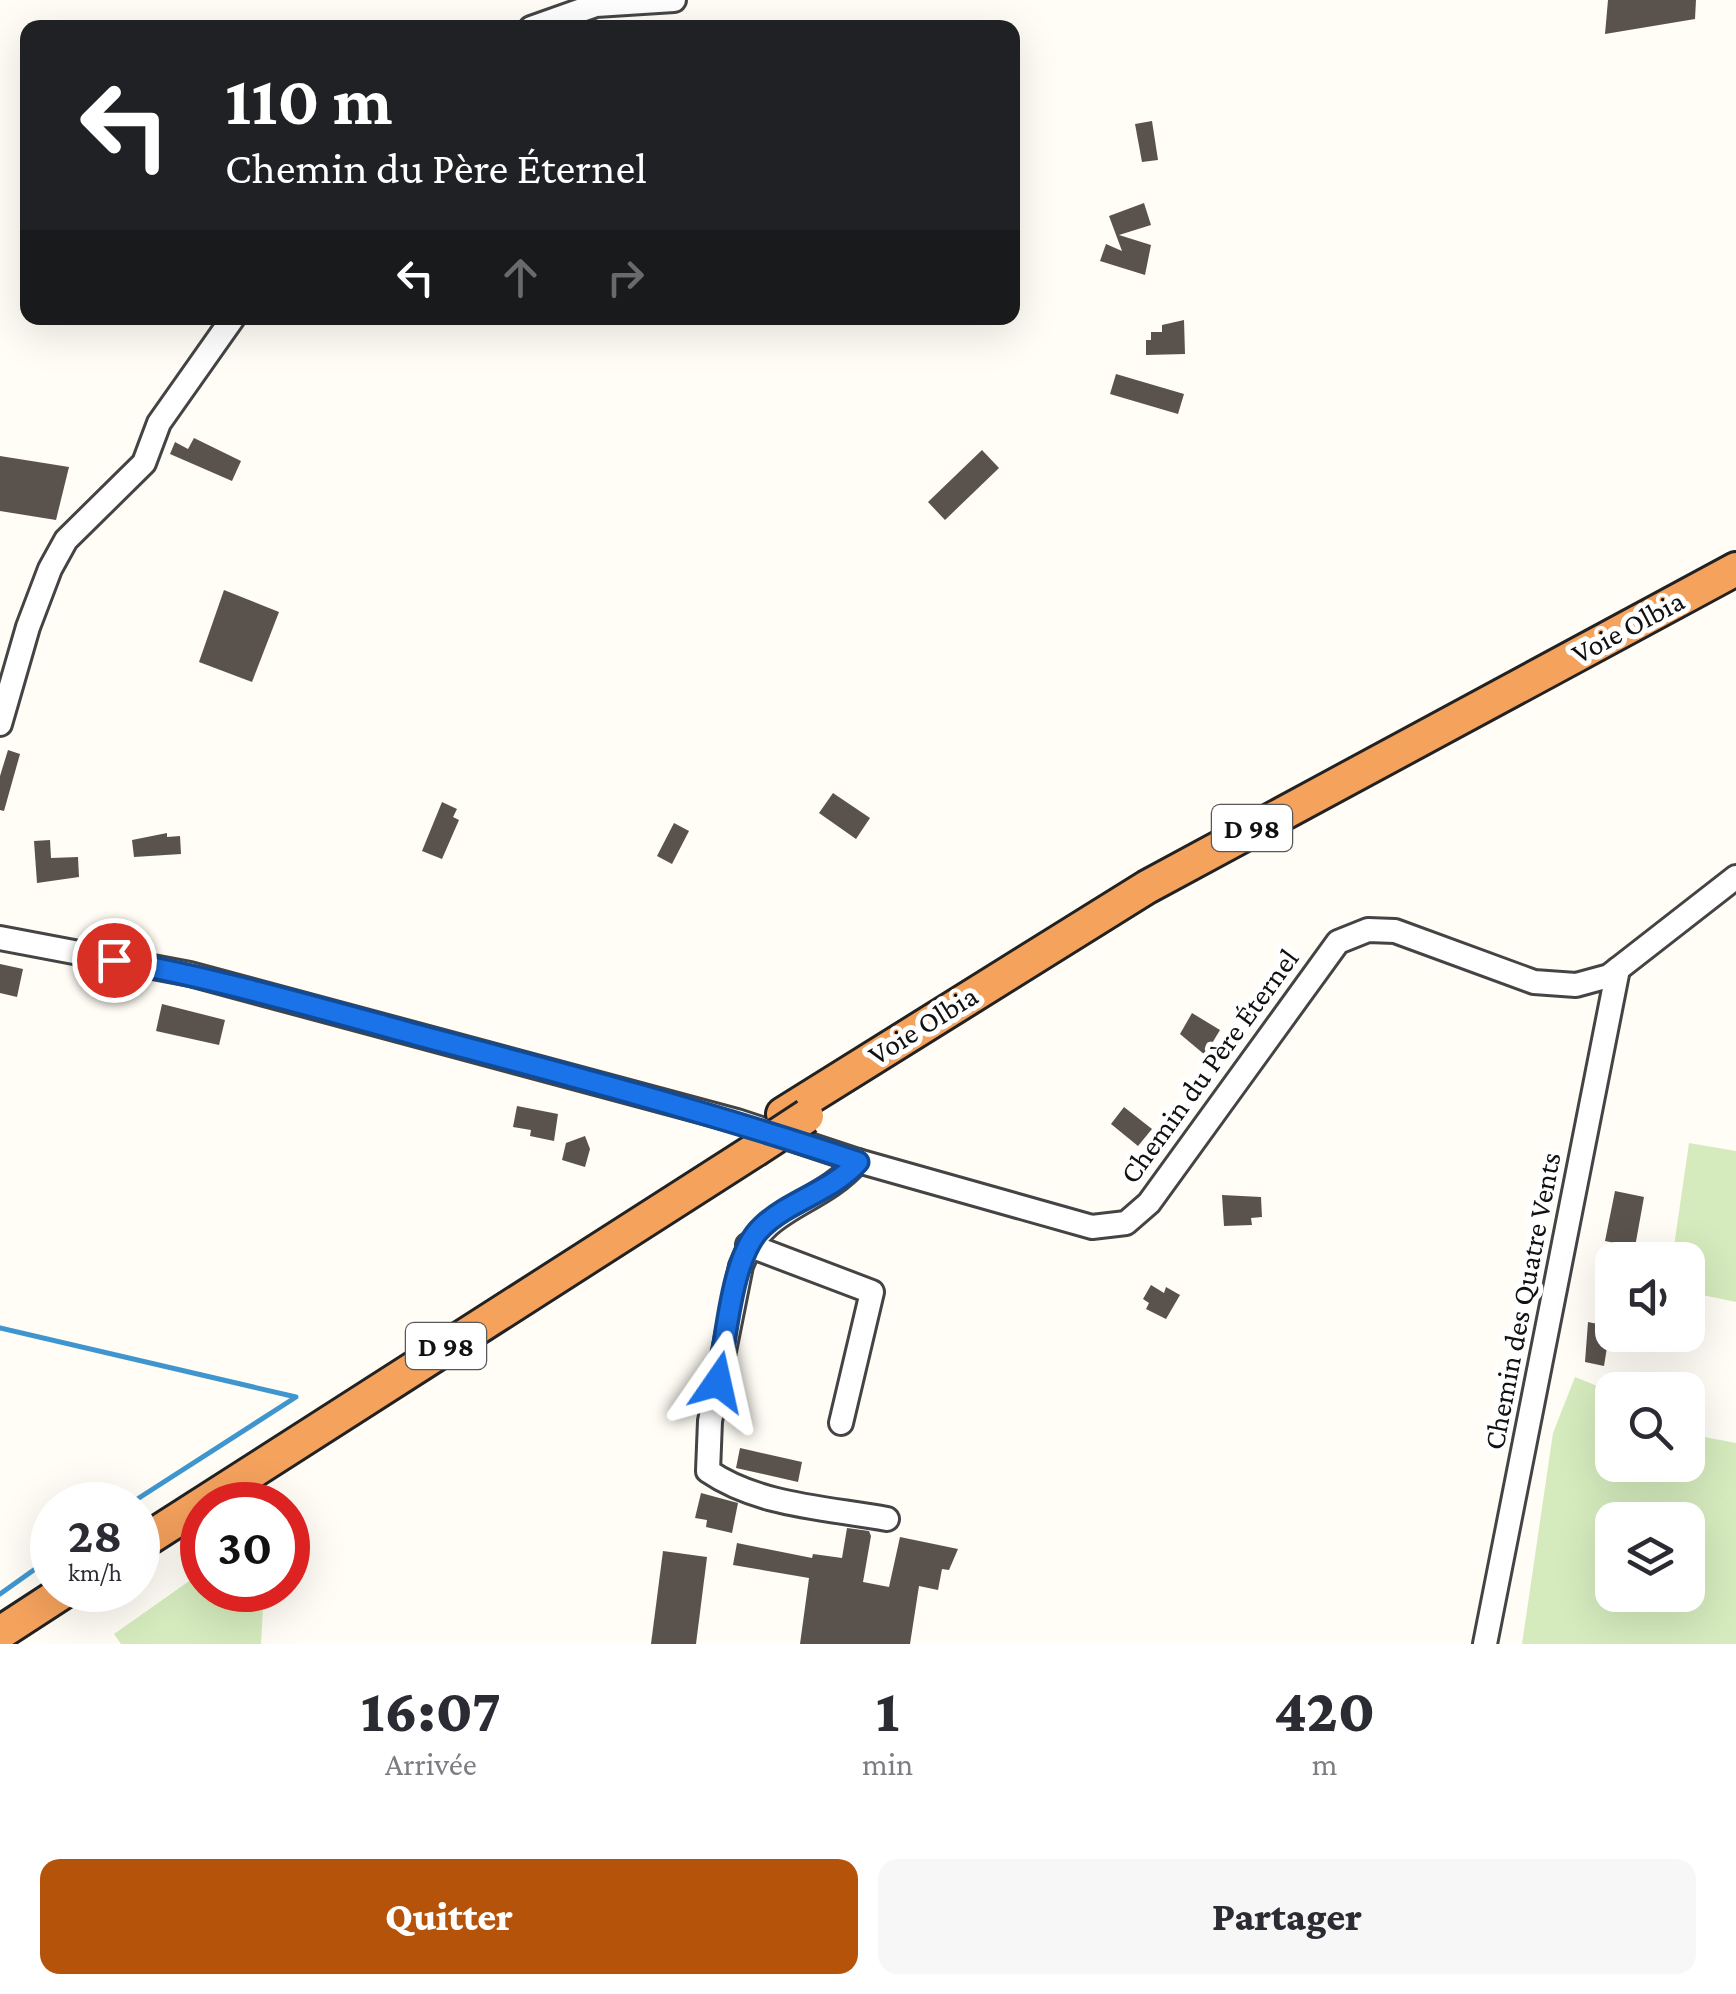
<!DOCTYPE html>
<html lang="fr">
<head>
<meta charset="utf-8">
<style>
	:root { --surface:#fff; --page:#f7f7f7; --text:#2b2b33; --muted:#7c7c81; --accent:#b45309 }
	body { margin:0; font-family:"Crimson Pro",serif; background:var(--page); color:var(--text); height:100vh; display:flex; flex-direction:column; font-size:38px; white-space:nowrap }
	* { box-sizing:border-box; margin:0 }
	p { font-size:32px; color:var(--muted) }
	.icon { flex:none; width:55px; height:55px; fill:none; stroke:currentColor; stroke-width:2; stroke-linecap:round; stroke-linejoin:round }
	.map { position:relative; height:1644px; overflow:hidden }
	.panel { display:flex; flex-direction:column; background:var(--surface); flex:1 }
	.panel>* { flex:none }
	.hud { position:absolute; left:20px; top:20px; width:1000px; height:305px; border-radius:20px; box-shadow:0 10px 40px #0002; background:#202124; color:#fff; overflow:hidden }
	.controls { position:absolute; left:1595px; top:1242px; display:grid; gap:20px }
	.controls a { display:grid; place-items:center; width:110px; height:110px; border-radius:20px; background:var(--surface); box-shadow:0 10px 40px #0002; font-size:50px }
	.speed { position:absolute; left:30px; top:1482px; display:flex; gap:20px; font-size:50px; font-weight:700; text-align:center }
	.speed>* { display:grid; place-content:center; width:130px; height:130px; border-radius:50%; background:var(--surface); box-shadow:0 10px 40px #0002; line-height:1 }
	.speed small { font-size:25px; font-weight:400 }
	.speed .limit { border:15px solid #d22; background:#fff; color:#111 }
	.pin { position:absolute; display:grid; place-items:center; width:85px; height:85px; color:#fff; margin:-42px; border:5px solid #fff; border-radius:50%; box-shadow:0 2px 10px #0007 }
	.me { position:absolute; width:110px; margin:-55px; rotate:11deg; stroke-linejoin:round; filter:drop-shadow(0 0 8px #0008) }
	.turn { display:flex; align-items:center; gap:35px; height:210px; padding:0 40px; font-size:45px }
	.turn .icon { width:130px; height:130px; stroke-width:2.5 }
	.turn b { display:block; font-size:70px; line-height:85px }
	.lanes { display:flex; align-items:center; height:95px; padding:0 40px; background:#0003; justify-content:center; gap:50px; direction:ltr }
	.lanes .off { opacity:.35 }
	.eta { display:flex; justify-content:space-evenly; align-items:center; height:170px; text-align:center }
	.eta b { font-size:60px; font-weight:800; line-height:70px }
	.cta { display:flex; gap:20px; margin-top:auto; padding:20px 40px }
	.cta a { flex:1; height:115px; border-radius:20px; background:var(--accent); color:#fff; font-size:40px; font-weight:800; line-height:115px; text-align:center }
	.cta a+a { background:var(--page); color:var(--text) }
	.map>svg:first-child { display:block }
</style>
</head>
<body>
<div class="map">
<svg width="1736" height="1644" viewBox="0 0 1736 1644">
	<rect width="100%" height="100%" fill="#fffdf5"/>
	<g fill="#d5ebbd" fill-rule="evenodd">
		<polygon points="1689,1143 1736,1151 1736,1302 1688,1292 1688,1260 1672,1260"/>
		<path d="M1575,1377L1612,1392V1465H1688V1434L1736,1443V1644H1522L1553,1433ZM1612,1520H1688V1595H1612Z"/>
		<polygon points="202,1572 202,1590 264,1590 261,1644 121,1644 114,1634"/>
	</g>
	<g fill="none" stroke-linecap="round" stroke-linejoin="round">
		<g stroke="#3f96cf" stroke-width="5">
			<polyline points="0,1328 296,1397 128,1505"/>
			<polyline points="0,1594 52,1557"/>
		</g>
	</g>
	<g fill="#5a524d">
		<polygon points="1608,0 1696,0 1695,19 1605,34"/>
		<polygon points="1152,121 1158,160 1142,162 1135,124"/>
		<polygon points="1144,203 1151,225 1119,235 1151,245 1145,275 1100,261 1106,244 1122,251 1109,216"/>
		<polygon points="1184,320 1185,354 1146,355 1146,340 1151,340 1151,332 1162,332 1162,325"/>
		<polygon points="1116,374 1184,394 1178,414 1110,394"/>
		<polygon points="194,438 241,461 232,481 170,454 175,442 188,449"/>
		<polygon points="982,450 999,468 945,520 928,502"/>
		<polygon points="0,456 69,467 56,520 0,511"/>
		<polygon points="224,590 279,612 252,682 199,662"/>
		<polygon points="8,750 20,754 4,811 0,810 0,776"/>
		<polygon points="833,793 870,818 856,839 819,813"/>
		<polygon points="442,802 457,809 453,817 459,820 442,859 422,851"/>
		<polygon points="674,823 689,831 672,864 657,856"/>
		<polygon points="167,833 167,837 180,836 181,854 134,857 132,840"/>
		<polygon points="50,840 51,858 78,857 79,877 37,883 34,841"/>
		<polygon points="0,964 23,969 17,997 0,993"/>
		<polygon points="162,1004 225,1020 219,1045 156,1031"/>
		<polygon points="1192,1013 1220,1030 1205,1055 1180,1034"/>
		<polygon points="517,1106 558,1114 554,1141 530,1136 531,1130 513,1127"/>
		<polygon points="1124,1107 1152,1129 1138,1146 1111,1124"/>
		<polygon points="585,1136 590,1149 585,1167 562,1160 566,1143"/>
		<polygon points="1615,1191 1644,1197 1635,1247 1605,1241"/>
		<polygon points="1222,1195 1261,1197 1262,1217 1251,1218 1252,1225 1224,1226"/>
		<polygon points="1151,1285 1164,1293 1166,1287 1180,1295 1166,1319 1146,1309 1149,1303 1143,1299"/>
		<polygon points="1588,1322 1612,1327 1612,1342 1608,1341 1604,1366 1585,1362"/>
		<polygon points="740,1448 802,1462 798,1482 736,1468"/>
		<polygon points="701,1493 738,1503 732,1533 706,1527 707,1520 695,1518"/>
		<polygon points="847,1528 869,1531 871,1536 863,1582 889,1587 900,1537 958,1549 949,1570 942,1569 938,1590 919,1586 910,1644 800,1644 809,1578 733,1565 737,1543 812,1558 813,1554 842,1558"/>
		<polygon points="663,1551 707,1557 696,1644 651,1644"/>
	</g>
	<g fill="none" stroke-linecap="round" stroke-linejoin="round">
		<defs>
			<g id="minor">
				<polyline points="531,28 596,5 674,0"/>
				<polyline points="0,724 28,627 50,569 66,540 144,463 159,423 233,318"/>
				<polyline points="0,938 190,974 737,1121 858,1161 1092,1227 1126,1223 1149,1203 1338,942 1368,930 1395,931 1534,982 1576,985 1609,976 1736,877"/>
				<path d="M858,1161C818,1207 764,1204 741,1266L710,1421L708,1471C759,1506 828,1508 887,1519"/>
				<polyline points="748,1245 872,1292 841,1423"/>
				<polyline points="1485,1644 1618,969"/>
			</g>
			<g id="highway">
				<polyline points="783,1114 1147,887 1736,569"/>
				<polyline points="138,1545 755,1150"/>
				<polyline points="0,1633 66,1590"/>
			</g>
		</defs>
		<use href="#minor" stroke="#444" stroke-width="28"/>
		<use href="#highway" stroke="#222" stroke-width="38"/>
		<use href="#minor" stroke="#fff" stroke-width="22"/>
		<use href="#highway" stroke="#f5a25d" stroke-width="32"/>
		<defs>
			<polyline id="highway-bridge" points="755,1150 807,1116"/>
		</defs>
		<use href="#highway-bridge" stroke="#222" stroke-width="38" stroke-linecap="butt"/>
		<use href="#highway-bridge" stroke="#f5a25d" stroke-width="32"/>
	</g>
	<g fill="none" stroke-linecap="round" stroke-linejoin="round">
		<defs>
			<path id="route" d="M114,960C219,979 322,1009 425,1037C570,1075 715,1114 858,1162C831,1192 790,1200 762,1227C731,1255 726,1341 718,1382"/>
		</defs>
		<use href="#route" stroke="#114b97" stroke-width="25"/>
		<use href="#route" stroke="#1a73e8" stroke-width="18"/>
	</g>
	<g text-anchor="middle" stroke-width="10" stroke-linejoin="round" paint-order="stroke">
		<g fill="#fff" stroke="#585858" stroke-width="2.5">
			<rect x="1212" y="805" width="80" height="46" rx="8"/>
			<rect x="406" y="1323" width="80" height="46" rx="8"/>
		</g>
		<g font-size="28" font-weight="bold" fill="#111">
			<text x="1252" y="838">D 98</text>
			<text x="446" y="1356">D 98</text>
		</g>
		<g font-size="30" fill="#111" stroke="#fff">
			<text transform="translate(1628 627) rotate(-28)" y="10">Voie Olbia</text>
			<text transform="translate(923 1025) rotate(-32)" y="10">Voie Olbia</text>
			<text transform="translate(1209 1066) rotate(-54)" y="10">Chemin du Père Éternel</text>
			<text transform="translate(1522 1301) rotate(-79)" y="10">Chemin des Quatre Vents</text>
		</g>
	</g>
</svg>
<div class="controls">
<a><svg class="icon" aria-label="sound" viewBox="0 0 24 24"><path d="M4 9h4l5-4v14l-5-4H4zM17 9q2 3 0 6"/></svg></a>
<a><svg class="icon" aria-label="search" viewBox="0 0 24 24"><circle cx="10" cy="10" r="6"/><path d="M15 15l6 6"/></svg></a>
<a><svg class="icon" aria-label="layers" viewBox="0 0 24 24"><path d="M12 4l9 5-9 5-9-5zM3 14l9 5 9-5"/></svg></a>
</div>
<div class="speed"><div>28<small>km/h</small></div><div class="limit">30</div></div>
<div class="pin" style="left:114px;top:960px;background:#d93025"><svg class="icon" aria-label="arrive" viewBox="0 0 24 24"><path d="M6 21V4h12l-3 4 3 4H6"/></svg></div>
<svg class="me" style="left:718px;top:1382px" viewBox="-20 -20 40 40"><path d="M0-17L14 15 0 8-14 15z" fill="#1a73e8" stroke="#fff" stroke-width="4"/></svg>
<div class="hud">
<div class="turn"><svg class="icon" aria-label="left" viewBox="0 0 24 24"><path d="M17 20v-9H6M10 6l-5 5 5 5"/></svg><div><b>110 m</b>Chemin du Père Éternel</div></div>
<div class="lanes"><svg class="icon" aria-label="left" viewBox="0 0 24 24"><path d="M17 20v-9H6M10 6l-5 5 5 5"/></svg><svg class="icon off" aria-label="ahead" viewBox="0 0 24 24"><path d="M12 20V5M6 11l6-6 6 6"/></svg><svg class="icon off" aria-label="right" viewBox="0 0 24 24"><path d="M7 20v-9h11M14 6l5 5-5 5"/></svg></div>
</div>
</div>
<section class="panel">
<div class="eta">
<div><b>16:07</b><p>Arrivée</p></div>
<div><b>1</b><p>min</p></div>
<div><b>420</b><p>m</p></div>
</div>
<div class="cta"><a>Quitter</a><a>Partager</a></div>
</section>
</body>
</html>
